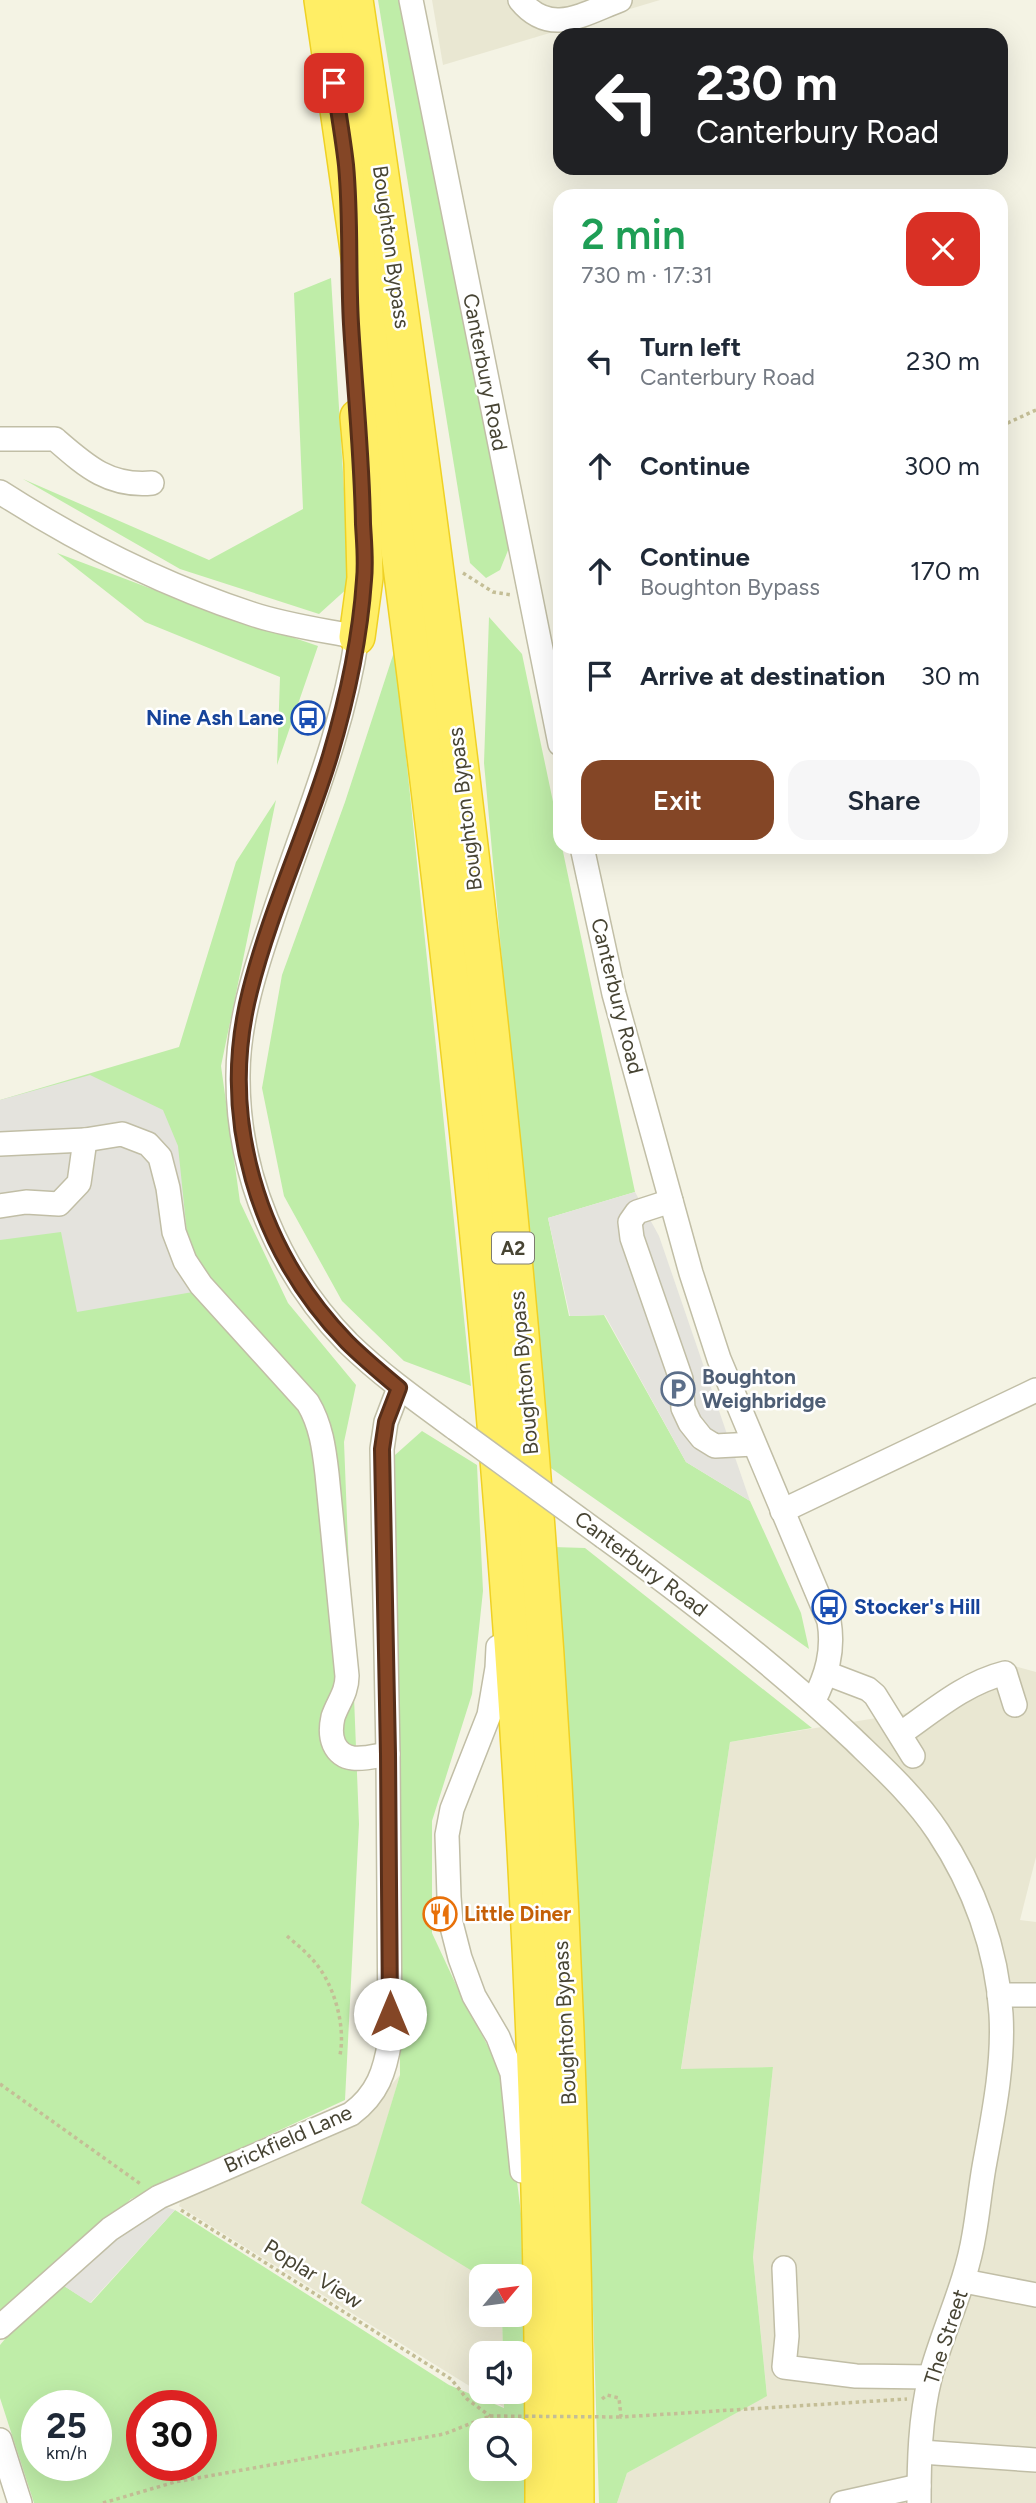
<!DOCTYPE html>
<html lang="en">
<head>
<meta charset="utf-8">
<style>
	:root { --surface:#fff; --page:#f6f6f7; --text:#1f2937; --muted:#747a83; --accent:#844626 }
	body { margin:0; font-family:Figtree,sans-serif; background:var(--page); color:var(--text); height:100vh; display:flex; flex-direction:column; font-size:26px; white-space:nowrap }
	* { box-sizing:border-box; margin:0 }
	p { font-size:23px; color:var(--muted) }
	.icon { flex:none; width:38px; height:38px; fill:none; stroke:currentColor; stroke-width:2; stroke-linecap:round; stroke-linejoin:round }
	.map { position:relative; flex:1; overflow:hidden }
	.drawer { position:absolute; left:553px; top:189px; width:455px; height:665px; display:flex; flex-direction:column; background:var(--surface); border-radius:21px; box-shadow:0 7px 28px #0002 }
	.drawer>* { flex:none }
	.top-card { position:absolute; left:553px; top:28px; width:455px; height:147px; border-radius:21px; box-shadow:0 7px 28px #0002; background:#202124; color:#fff; overflow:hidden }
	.needle { width:46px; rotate:61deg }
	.fabs { position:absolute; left:469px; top:2264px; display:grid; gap:14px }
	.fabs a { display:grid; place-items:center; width:63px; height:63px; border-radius:14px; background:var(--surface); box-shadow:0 7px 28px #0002; font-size:35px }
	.speed { position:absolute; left:21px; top:2390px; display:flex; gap:14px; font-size:35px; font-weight:700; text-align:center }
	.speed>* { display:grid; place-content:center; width:91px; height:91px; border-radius:50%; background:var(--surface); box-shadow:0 7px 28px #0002; line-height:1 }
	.speed small { font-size:18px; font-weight:400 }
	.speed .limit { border:10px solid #d22; background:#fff; color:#111 }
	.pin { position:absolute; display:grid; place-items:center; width:60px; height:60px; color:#fff; margin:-30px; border-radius:14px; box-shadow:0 4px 10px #0006 }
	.me { position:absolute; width:77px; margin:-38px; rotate:0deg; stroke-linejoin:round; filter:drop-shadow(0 0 5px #0008) }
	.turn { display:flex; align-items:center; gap:24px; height:147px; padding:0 28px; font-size:32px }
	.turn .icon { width:91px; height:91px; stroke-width:2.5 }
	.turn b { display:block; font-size:49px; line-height:60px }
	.round { display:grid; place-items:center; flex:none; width:74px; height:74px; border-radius:21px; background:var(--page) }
	.summary { display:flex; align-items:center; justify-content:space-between; height:119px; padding:0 28px }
	h1 { font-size:42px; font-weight:600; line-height:52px; color:#1e9e55 }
	.primary-button { display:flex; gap:14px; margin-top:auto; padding:14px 28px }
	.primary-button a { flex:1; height:80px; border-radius:21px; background:var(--accent); color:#fff; font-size:28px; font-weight:600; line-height:80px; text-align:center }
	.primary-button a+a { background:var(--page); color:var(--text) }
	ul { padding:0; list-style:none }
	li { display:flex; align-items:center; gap:21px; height:105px; padding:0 28px }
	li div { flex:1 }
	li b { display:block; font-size:26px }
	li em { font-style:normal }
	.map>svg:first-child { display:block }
</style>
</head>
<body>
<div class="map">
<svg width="1036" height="2503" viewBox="0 0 1036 2503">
	<rect width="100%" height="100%" fill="#f4f3e4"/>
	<g fill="#e9e7d2">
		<polygon points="432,0 660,0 443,65"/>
		<polygon points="1011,1665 1036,1672 1036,1857 1020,1920 1036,1922 1036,2503 617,2503 627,2473 767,2395 753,2257 773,2067 681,2070 730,1742 907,1713"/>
		<polygon points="400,2075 362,2203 488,2277 481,2277 481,2315 502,2315 503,2354 481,2354 481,2392 504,2392 505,2408 179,2206 183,2193 364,2116"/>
	</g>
	<g fill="#bfeda8" fill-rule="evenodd">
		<polygon points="378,0 405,0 509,548 500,570 486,578 470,563"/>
		<polygon points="331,278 350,586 319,614 180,569 23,479 209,560 303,509 294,293"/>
		<polygon points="57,553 173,597 318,646 277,765 280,677 145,622"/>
		<polygon points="489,617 522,654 560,835 560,847 562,847 635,1192 548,1218 569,1316 604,1315 686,1462 750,1501 801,1613 809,1649 548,1466 484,763"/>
		<polygon points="395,649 471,1386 404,1361 342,1301 284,1196 262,1088 282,975 345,802"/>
		<polygon points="276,800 221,1066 240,1202 288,1303 356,1385 344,1442 359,1824 345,2100 131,2199 0,2313 0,1100 179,1047 236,862"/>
		<path d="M422,1431L477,1465L483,1591L472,1694L432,1821V1933L459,1991L504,2077L526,2254L530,2369L524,2503H34L0,2398V2345L37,2301L61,2284L91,2303L175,2210L449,2385L504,2408V2392H520V2354H503L502,2315H520V2277H482L361,2203L400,2075L395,1455ZM50,2403L51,2406H96V2466H37V2429L30,2409ZM142,2406H201V2466H142ZM481,2431H520V2469H481Z"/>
		<polygon points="553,1547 585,1548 812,1728 730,1742 681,2069 773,2067 753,2257 767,2396 627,2473 617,2503 599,2503 592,2278"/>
	</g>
	<g fill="#e4e3dd">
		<polygon points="90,1075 163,1110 178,1146 193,1292 77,1312 61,1232 0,1240 0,1100"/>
		<polygon points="635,1192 659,1236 750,1501 686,1462 605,1315 570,1316 548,1218"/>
		<polygon points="160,2205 175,2210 90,2303 61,2284 116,2233"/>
	</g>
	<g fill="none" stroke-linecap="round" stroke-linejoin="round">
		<defs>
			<g id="minor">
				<polyline points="411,0 560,744"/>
				<path d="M520,0C550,37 583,14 620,0"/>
				<path d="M0,439H55C86,466 109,487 152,483"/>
				<path d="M0,492C78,542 163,585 252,614C285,625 322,630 357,637C342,738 301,830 270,926C254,973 238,1025 238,1075C237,1174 279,1273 348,1343C381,1375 419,1402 456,1429"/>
				<path d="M582,847L614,994L691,1273L719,1359L829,1621C834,1651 827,1675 813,1702"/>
				<path d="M0,1144L85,1140L122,1134L148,1144L160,1157L168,1188L174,1232L185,1261L201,1285L308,1403C321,1425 324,1448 327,1474L347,1676C347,1693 338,1702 333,1717C331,1726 330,1735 334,1744C344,1766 369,1757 388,1754"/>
				<polyline points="671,1201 637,1212 630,1222 632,1238 681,1379 683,1408 690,1423 702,1438 715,1446 754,1444"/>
				<polyline points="0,1206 26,1202 59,1204 79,1183 85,1140"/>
				<polyline points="782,1511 1036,1390"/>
				<path d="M604,1537C691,1600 775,1665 853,1739C883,1768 915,1797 938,1832C974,1886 997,1949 1001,2014C1004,2065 993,2117 984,2167C980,2190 978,2213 974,2235C966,2285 943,2329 930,2378C920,2418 919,2462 919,2503"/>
				<polyline points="498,1647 497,1668 489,1715 452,1809 447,1835 449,1897 451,1923 460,1958 474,1996 498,2037 512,2073 522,2171"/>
				<polyline points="826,1673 868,1689 875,1695 913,1756"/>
				<path d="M900,1734C933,1711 965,1683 1005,1673L1015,1705"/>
				<polyline points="999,1995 1036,1995"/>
				<polyline points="784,2268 787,2336 784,2367 856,2376 930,2377"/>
				<polyline points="964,2281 1036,2295"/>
				<path d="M0,2327L110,2229L159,2197L351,2114C378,2094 385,2071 390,2040L388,1754L382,1449L386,1422L399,1388"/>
				<polyline points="0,2440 20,2503"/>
				<polyline points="921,2452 1036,2460"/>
				<polyline points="842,2503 919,2486"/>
			</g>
			<g id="highway">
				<path d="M322,0C444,828 545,1664 543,2503"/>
				<path d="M355,0C424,458 485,918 525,1380C557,1753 575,2128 576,2503"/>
				<polyline points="357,637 365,578 362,463 358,417"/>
			</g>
		</defs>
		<use href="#minor" stroke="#c1bea6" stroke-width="26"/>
		<use href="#highway" stroke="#efd124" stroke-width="38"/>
		<g stroke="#c4be96" stroke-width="3.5" stroke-dasharray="3.5 3.5" stroke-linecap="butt">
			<polyline points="1001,426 1036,410"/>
			<polyline points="463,573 493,592 512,595"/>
			<path d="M287,1936C295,1943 304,1950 311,1958C333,1980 346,2024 340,2055"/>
			<polyline points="0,2084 142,2185"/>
			<polyline points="181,2210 451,2379 467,2399 490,2416"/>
			<polyline points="602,2399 607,2395 619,2398 621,2417 907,2399"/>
			<polyline points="103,2503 175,2482 444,2434 490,2416"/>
		</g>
		<use href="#minor" stroke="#fff" stroke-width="23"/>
		<use href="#highway" stroke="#ffee65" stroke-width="35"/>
		<defs>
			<polyline id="minor-bridge" points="456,1429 604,1537"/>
		</defs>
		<use href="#minor-bridge" stroke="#c1bea6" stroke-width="26" stroke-linecap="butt"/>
		<polyline stroke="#c4be96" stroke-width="3.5" stroke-dasharray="3.5 3.5" stroke-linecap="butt" points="490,2416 621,2417"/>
		<use href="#minor-bridge" stroke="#fff" stroke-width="23"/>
	</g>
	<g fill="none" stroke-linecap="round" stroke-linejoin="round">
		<defs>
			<path id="route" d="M334,83C338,110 343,138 346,165C351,218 348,271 351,324C355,391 362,457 363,524C364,542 366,561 364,580C360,639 347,699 330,756C306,835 270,911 250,991C218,1117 257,1249 347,1342C363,1358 381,1373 399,1388L386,1422L382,1449L388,1754L390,2014"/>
		</defs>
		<use href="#route" stroke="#562e19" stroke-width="18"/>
		<use href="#route" stroke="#844626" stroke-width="12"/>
	</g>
	<defs>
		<symbol id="bus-ring" viewBox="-11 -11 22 22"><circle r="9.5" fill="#fff" stroke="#1a4fb4" stroke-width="1.5"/><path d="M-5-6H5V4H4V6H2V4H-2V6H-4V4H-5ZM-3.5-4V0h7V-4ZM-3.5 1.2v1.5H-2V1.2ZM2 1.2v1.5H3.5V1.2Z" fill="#1a4fb4"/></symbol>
		<symbol id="parking-ring" viewBox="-11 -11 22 22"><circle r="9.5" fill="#fff" stroke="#5c6f8a" stroke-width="1.5"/><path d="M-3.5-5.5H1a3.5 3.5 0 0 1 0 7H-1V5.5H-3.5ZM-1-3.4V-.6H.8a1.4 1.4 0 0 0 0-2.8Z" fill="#5c6f8a"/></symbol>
		<symbol id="restaurant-ring" viewBox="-11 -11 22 22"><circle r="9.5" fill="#fff" stroke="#e8710a" stroke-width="1.5"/><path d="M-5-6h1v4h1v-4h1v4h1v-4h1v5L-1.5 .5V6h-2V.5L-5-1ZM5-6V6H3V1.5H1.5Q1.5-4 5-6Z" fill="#e8710a"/></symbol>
	</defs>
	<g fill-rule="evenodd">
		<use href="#bus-ring" x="289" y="699" width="38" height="38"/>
		<use href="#parking-ring" x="659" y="1370" width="38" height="38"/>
		<use href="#bus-ring" x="810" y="1588" width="38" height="38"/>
		<use href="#restaurant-ring" x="421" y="1895" width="38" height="38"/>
	</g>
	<g text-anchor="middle" stroke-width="5" stroke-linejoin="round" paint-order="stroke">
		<rect fill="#fff" stroke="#7e7c70" stroke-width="2" x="492" y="1232.5" width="42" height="31" rx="5"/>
		<g font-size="19" font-weight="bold" fill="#474433">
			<text x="513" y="1255">A2</text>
		</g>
		<g font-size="21" fill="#474433" stroke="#fff">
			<text transform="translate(391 247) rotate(82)" y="7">Boughton Bypass</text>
			<text transform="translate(485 372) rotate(79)" y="7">Canterbury Road</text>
			<text transform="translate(465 809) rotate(-97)" y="7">Boughton Bypass</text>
			<text transform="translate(617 996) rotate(76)" y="7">Canterbury Road</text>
			<text transform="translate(524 1373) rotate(-95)" y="7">Boughton Bypass</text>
			<text transform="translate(641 1564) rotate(37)" y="7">Canterbury Road</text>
			<text transform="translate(565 2023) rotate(-93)" y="7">Boughton Bypass</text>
			<text transform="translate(288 2139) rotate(-24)" y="7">Brickfield Lane</text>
			<text transform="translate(313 2274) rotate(32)" y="7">Poplar View</text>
			<text transform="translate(946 2337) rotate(-72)" y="7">The Street</text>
		</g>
		<g font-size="21" font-weight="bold" fill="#164399" stroke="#fff" text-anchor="end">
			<text x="284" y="725">Nine Ash Lane</text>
			<text x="854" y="1614" text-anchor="start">Stocker's Hill</text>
		</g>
		<g font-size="21" font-weight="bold" fill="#4e5e75" stroke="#fff" text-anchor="start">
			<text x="702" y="1384">Boughton<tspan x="702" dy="24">Weighbridge</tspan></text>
		</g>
		<g font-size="21" font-weight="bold" fill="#c56008" stroke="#fff" text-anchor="start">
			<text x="464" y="1921">Little Diner</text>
		</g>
	</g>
</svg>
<div class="fabs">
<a><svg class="needle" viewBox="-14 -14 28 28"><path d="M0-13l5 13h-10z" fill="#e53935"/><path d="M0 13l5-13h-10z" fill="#747a83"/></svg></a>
<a><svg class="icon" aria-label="sound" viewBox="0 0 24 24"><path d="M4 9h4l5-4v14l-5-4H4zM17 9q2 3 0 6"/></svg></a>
<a><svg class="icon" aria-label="search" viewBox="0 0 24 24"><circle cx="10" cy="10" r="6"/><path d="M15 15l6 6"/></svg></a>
</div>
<div class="speed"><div>25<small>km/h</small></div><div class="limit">30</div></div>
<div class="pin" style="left:334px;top:83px;background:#d93025"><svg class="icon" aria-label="arrive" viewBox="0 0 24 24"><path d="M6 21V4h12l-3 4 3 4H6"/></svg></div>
<svg class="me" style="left:390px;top:2014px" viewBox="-20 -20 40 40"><circle r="19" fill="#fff"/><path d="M0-13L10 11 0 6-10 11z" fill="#844626"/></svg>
<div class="top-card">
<div class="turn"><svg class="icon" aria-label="left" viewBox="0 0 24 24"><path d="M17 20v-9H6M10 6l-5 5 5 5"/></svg><div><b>230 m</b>Canterbury Road</div></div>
</div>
<section class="drawer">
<div class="summary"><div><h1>2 min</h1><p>730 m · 17:31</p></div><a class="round" style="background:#d93025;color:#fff"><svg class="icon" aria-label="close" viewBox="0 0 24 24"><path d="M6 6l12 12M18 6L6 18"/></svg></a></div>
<ul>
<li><svg class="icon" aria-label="left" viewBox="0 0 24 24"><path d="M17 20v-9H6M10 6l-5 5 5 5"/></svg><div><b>Turn left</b><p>Canterbury Road</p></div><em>230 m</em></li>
<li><svg class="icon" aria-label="ahead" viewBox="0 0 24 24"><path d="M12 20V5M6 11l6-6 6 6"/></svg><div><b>Continue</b></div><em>300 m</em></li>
<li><svg class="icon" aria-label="ahead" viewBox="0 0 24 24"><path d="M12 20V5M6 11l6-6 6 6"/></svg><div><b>Continue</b><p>Boughton Bypass</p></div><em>170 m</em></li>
<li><svg class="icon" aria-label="arrive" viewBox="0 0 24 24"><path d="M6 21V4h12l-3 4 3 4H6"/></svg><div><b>Arrive at destination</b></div><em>30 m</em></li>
</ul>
<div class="primary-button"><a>Exit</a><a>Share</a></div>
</section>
</div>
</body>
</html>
